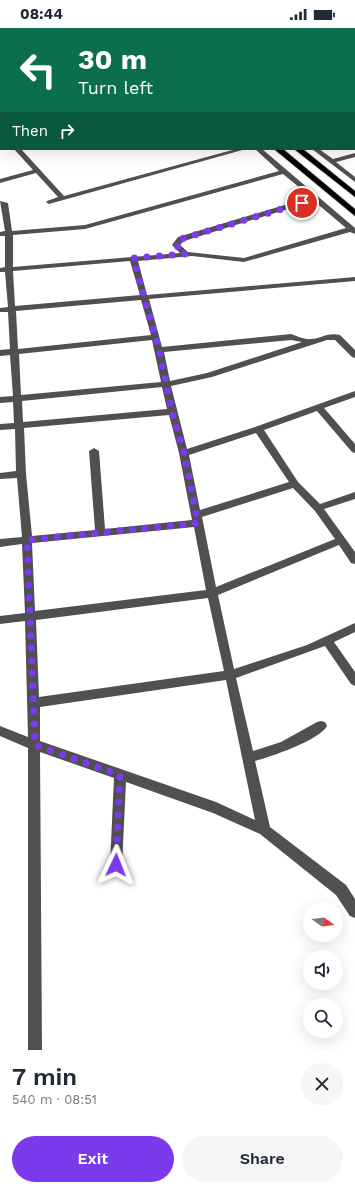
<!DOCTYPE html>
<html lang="en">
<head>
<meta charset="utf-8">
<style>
	:root { --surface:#fff; --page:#f6f6f7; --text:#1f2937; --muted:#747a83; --accent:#7c3aed }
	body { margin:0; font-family:"Work Sans",sans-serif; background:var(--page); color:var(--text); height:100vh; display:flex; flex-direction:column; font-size:15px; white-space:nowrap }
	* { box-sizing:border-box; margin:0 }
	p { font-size:13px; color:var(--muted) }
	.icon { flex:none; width:22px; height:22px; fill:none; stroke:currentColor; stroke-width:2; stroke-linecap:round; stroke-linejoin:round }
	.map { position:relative; height:1022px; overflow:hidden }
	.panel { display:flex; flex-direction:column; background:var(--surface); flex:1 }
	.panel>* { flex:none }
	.hud { position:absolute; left:0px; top:0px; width:355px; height:122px; box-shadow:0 4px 16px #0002; background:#0b6e4f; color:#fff; overflow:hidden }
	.needle { width:26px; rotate:105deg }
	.buttons { position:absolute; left:303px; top:874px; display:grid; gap:8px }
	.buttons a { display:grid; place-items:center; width:40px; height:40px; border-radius:50%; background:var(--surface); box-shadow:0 4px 16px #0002; font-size:20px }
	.pin { position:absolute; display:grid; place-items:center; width:34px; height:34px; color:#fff; margin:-17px; border:2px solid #fff; border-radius:50%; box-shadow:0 1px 4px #0007 }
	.me { position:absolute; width:44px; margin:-22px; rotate:2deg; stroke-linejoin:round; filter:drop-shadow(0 0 3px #0008) }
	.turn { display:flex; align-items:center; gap:14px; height:84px; padding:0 12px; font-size:18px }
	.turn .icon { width:52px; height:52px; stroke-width:2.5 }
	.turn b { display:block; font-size:28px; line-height:34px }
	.then { display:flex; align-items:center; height:38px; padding:0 12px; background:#0003; gap:8px; font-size:15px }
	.round { display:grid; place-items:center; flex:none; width:42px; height:42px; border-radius:21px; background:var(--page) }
	.summary { display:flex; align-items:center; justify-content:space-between; height:68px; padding:0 12px }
	h1 { font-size:24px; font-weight:600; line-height:30px }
	.cta { display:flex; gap:8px; margin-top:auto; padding:8px 12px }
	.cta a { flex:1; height:46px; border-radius:24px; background:var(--accent); color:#fff; font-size:16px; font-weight:600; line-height:46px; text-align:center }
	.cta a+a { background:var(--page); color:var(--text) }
	.status { display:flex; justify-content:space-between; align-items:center; height:28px; padding:0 20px; background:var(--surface); direction:ltr }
	.status svg { height:11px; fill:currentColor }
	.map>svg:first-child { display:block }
</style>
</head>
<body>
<div class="status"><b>08:44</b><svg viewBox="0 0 49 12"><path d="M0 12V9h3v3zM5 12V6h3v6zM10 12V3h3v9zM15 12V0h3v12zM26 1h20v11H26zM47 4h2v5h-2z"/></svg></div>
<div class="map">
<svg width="355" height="1022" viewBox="0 0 355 1022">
	<rect width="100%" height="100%" fill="#fff"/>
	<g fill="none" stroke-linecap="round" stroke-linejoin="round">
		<defs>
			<g id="highway">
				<polygon points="127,0 134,0 135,1 128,1"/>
				<polygon points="143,0 150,0 151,1 144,1"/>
				<polygon points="274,121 283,121 355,181 355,188"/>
				<polygon points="294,121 303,121 355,163 355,169"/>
			</g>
		</defs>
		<use href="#highway" stroke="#dbdbdb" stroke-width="2"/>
		<g fill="#505050" fill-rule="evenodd">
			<polygon points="111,0 117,0 118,1 112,1"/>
			<polygon points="159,0 166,0 167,1 160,1"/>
			<polygon points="172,0 181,0 171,1"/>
			<polygon points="242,0 249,0 250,1 243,1"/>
			<polygon points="273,0 282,0 272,1"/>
			<polygon points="341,0 347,0 348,1 342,1"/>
			<rect x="0" y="7" width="1" height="4"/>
			<polygon points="354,14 355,15 355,19 354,18"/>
			<rect x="354" y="26" width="1" height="4"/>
			<rect x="354" y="50" width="1" height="4"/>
			<rect x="0" y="66" width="1" height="4"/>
			<rect x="354" y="73" width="1" height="5"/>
			<rect x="354" y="93" width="1" height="4"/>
			<polygon points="14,121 21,121 64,168 236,121 246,121 49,176 46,174 47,173 58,169 36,145 0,155 0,151 33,142"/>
			<path d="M255,121H262L355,200V206L350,204L244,234L192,228L138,233L147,267L355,249V253L149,271L162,319L291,306C297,308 305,312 311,311C321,311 326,304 340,307L355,322V330L352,329L335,312H327L212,349L171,358L187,421L255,399L355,363V369L324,380L355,416V425L352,424L317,383L264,402L298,454L320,476L355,464V471L324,481L355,524V536L351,535L339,517L218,567L234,641L307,617L355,595V604L334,614L355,644V658L351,656L325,618L236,650L253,723L281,714L317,694L321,693L325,694L327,698C320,712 270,729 255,733L270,799L346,857L355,871V890L350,888L336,867L260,806L213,785L126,754L122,837L121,842L116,843L111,842L110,837L114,750L40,724L42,1022H28V720L0,708V698L28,709L25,593L0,596V588L25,585L22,516L0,519V511L22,509L17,450L0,451V445L16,443L15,401L0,402V396L14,395L13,374L0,375V369L13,368L10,327L0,328V322L10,321L8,284H0V280L8,279L5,244H0V240L5,239V208H0V204L5,203L0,173L8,175L12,203L85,197L279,143ZM283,146L311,169L178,209L172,217L180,225L13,239V207L85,201ZM314,173L346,200L244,230L188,224L180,217L184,213ZM130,233L140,267L15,278L13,243ZM141,272L151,307L18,321L16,283ZM152,312L161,354L21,367L19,326ZM291,312L302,314L207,345L170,353L164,324ZM162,359L167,381L23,394L22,373ZM169,387L179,425L192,492L105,501L99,423L94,420L89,423L95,502L32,508L26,446L24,400ZM256,405L289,454L200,482L189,427ZM293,460L315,483L335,511L216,559L202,489ZM194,499L206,562L35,583L32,515ZM208,570L224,643L39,669L36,592ZM226,652L255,792L216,774L40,713V679Z"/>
			<polygon points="312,121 319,121 333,131 355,125 355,129 336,134 355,149 355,154"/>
		</g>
		<use href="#highway" fill="#000" fill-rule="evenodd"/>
	</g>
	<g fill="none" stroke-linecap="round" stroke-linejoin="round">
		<polyline stroke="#7c3aed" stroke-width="7" stroke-dasharray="0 12.6" points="116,837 120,747 35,717 27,512 198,495 184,425 172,384 159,322 133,230 186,226 176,217 181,211 302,175"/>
	</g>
</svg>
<div class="buttons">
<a><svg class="needle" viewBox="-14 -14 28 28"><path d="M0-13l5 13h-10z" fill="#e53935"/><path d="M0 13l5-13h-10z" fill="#747a83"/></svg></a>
<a><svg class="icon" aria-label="sound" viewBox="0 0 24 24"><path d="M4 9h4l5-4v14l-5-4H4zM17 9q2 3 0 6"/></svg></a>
<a><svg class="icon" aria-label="search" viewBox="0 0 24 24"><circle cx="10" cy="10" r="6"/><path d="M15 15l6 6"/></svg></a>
</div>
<div class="pin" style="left:302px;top:175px;background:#d93025"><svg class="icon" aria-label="arrive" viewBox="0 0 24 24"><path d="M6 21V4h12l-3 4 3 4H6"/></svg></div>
<svg class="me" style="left:116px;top:837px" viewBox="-20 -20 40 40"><path d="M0-17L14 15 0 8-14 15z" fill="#7c3aed" stroke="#fff" stroke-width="4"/></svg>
<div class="hud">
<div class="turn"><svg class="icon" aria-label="left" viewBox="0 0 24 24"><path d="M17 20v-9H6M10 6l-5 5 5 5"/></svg><div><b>30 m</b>Turn left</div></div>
<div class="then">Then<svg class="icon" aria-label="right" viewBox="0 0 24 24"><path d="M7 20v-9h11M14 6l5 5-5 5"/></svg></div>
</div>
</div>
<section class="panel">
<div class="summary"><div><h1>7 min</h1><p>540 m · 08:51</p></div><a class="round"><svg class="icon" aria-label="close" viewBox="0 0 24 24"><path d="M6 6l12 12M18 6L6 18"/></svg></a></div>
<div class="cta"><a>Exit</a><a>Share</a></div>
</section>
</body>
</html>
